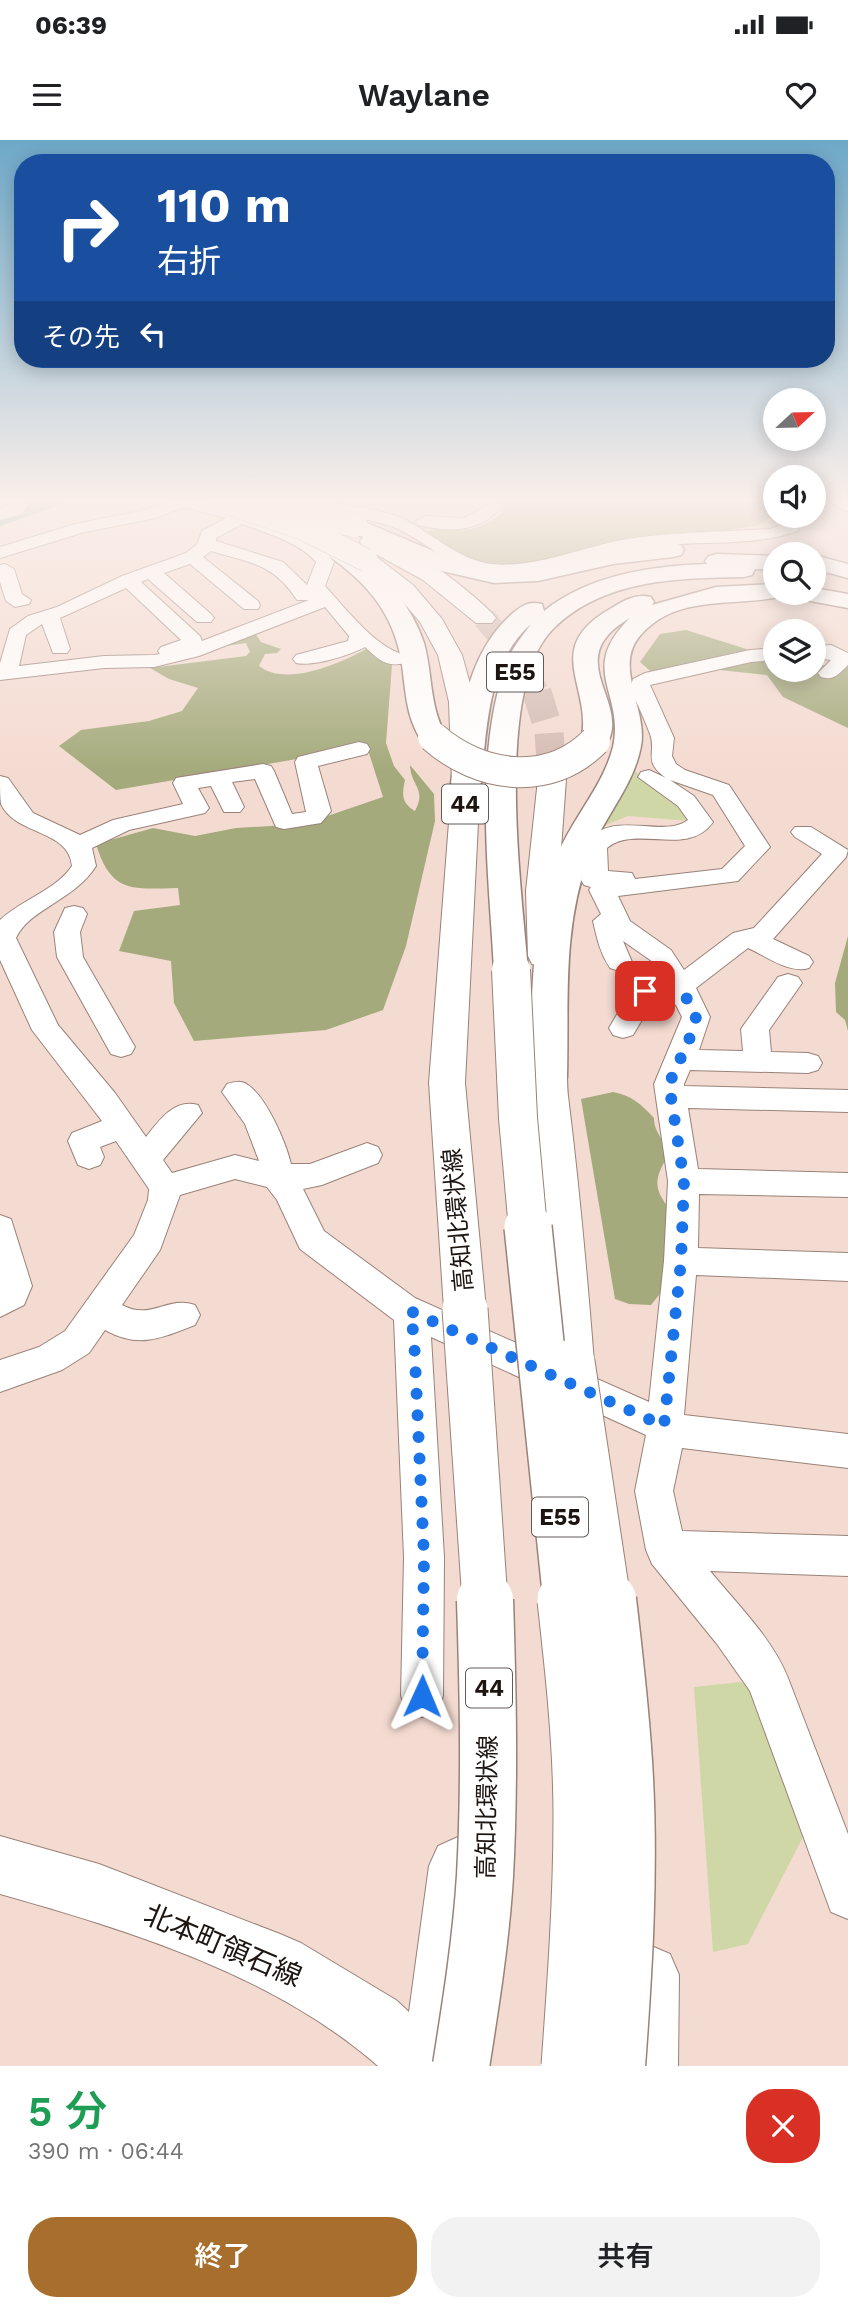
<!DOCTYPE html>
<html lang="ja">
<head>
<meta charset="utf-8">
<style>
	:root { --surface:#fff; --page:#f2f2f2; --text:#202124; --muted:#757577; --accent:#a86e2d }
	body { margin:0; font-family:"Work Sans","Noto Sans JP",sans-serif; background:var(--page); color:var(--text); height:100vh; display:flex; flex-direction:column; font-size:26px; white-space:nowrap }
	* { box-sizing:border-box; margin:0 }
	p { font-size:23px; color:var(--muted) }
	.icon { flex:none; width:38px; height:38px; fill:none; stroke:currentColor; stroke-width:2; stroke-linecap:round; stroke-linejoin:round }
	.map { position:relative; height:1926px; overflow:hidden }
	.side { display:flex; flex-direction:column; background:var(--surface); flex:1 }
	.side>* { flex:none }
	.banner { position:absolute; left:14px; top:14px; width:821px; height:214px; border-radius:28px; box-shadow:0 4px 18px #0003; background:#1a4fa0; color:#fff; overflow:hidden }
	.needle { width:46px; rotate:68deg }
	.buttons { position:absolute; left:763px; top:248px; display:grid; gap:14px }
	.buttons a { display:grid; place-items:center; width:63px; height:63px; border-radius:50%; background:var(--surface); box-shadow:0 4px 18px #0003; font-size:35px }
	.pin { position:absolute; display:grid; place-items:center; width:60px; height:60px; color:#fff; margin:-30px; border-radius:14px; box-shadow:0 4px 10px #0006 }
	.me { position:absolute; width:77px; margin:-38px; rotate:1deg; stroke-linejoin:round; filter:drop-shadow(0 0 5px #0008) }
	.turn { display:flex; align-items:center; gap:24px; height:147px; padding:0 28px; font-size:32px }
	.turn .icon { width:91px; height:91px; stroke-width:2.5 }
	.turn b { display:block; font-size:49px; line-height:60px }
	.then { display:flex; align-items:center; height:66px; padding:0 28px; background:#0003; gap:14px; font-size:26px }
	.round { display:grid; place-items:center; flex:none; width:74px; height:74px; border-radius:28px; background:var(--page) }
	.headline { display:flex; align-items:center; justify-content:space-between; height:119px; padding:0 28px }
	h1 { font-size:42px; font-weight:600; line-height:52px; color:#1e9e55 }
	.button { display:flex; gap:14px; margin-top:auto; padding:14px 28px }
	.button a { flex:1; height:80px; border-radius:28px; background:var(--accent); color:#fff; font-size:28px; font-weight:600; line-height:80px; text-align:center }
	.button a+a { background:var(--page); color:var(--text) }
	.status { display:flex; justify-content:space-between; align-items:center; height:49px; padding:0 35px; background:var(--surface); direction:ltr }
	.status svg { height:19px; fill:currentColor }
	header { display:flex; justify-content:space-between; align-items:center; height:91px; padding:0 28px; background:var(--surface); font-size:32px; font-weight:600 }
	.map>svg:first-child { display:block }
</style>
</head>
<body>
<div class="status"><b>06:39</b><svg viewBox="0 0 49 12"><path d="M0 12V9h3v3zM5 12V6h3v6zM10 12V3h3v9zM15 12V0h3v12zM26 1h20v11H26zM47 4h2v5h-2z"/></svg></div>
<header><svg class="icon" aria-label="menu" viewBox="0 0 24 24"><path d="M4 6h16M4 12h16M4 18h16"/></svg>Waylane<svg class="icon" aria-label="heart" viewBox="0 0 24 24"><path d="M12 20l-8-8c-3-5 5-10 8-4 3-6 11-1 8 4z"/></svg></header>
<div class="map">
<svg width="848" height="1926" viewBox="0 0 848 1926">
	<rect width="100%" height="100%" fill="#f4dbd1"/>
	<g fill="#d0d7a7">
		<polygon points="633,629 641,637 676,659 690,681 628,676 601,687"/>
		<polygon points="741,1542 756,1554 805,1693 748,1804 713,1812 694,1547"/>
	</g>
	<g fill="#a4aa7b">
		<path d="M497,362H775V374L759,385L533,424C478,426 470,421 425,392C436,388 443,390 454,390C474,391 487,385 502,373Z"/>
		<polygon points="686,490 775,518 775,530 814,530 814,525 848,526 848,588 783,557 767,535 710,529 657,537 640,522 660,494"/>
		<path d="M255,493L261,502L281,509L277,513L265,514L259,526C287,548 343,522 370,507L392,525L386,603L394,626L405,640C402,654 401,663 415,671C427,648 411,647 410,625L434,654L435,681L406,806L383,870L326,890L194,901L174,863L171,821L119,811L134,771L180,765L178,748C133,749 111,754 96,704L153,688L195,696L236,688L304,684L383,657L367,607L116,650L59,606L81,590L149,581L182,571L198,548L169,539L150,528L246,516L250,512L246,503L213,508Z"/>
		<polygon points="848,796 848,891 845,880 836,872 835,843"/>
		<path d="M613,952C631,955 642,965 654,978C653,992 667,1001 666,1015C666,1020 662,1026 660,1031C653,1047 661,1058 671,1071L667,1145L651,1165L629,1164L615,1159L581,959Z"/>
	</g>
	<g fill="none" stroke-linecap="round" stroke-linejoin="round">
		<polygon fill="#589799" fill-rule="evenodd" points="31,362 60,362 57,366 0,386 0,373"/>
		<polyline stroke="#d4bdb4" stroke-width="23" stroke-dasharray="23 11" stroke-linecap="butt" points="484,478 515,515 538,553"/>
		<polyline stroke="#d4bdb4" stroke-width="29" stroke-dasharray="29 14" stroke-linecap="butt" points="537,552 549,591 552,639"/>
		<defs>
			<g id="minor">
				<polygon points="13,362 29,364 21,374 0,380 0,369"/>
				<path d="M167,362H207L250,372L252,376C281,386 316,397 334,422L325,446C346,469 376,508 405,515L408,519L405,523C386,528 378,519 365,507C351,515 312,527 296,523L293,519L296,515L348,501L349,496L325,467L199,516L154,527L104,528L0,540V523L10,489L28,476L57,467L122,436L186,413L197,404L202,391L226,378L184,367L156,378L85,392L0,418V407L75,384L146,370ZM242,384C266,393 299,402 316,422L307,445L283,422L216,401V398ZM211,411C250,423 273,423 297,460H309L202,501L200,496L141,442L148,439L197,482H211L214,478L211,474L164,433L190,424L244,469H258L260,465L258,461L203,417ZM126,448L181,500L161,507L158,511L160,514L154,515L104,516L19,526L26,495L42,484L53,513H67L70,509L60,478Z"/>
				<path d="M312,362C333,362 387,370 406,380C432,394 455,416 485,423C526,431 581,408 621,400C670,392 720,392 770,389L784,384L786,376H803L798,391C753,407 704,400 656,406C600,413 541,441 484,433C447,428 423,397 390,386C365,377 337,375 312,369L310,365Z"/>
				<polygon points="829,362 848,362 848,372"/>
				<path d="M492,363L498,364L500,368C480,393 447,392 419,385L416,381L425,376L464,378Z"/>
				<polygon points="5,424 14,429 22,454 31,460 29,464 15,467 6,461 0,442 0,425"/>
				<path d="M831,505L848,513V525C839,534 834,541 821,537L818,533L831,520L814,518V506Z"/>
				<path d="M775,508V520L751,522L650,545L674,598L672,616L676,624L685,630L729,645L770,707L738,741L618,756L630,781L671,810L684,830L733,793L754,788L822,714L795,697L791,692L795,687H811L848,710L846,717L773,799L809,816L813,822L809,828C789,834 766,816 748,808L696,848L710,877L699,910L743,911L741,889L778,837L788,834L798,837L802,843L769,890L771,912L808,913L818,916L822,923L818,930L808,933L690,930L684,944V946L848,950V972L688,968L698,1029L848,1033V1057L699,1054L698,1108L848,1113V1141L696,1135L684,1275L848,1294V1328L682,1308L673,1351L682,1391L848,1396V1436L710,1431C737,1464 772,1498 788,1538L848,1694V1779L831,1772L750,1551L717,1504L652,1424L646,1410L635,1351L646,1295L431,1197L444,1417L443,1556L437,1571L422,1577L407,1571L401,1556L404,1417L394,1180L300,1109L277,1060L267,1047L235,1039L180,1055L160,1110L122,1165C151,1181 168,1155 195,1165L200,1175L195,1185C161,1198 140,1209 105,1190L89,1213L62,1230L0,1252V1220L39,1207L65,1191L134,1095L148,1060L149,1049L116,1001L100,1007L104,1017L100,1025L89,1029L78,1025L68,1001L72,993L102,981L32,890L0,820V780C21,760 56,750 72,726C69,689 16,696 1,664C0,656 0,644 0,636L8,638L33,673L80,695L113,680L183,664L173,643L176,638L263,624L271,626L274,631L292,674L306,672L295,622L298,617L359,602L367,604L370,609L367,614L318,626L331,671L321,683L284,689L276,687L255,639L232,642L244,667L240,672H224L211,646L198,648L209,668L205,673L129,690L92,708L96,726C75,760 29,769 16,798L58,885L115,953L146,997C159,980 175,958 198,965L202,973L163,1020L172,1033L235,1015L259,1021L245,984L222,952L227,944C234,942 241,940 248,945C267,958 286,1003 291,1024H310L367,1003L378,1007L382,1015L378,1023L322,1045L303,1049L324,1091L415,1158L649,1262L664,1121L668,1041L654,944L682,877L676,865L653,861L633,895L623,898L613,895L609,888L635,844L645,842L667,845L653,822L623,801L632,822L628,828L619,831L610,828C600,813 597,799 593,781L601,774L589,750L591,747L584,745L581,740L585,724L583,706C610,666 661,700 688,680L678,666L638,637L641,632L649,630L666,638C642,621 657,613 650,594C644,578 637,563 630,548L633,539L645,533L750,510ZM670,640L713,655L745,706L722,729L635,739L632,733L608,731L607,708C636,684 688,718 713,682L694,656Z"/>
				<polygon points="74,766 83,768 87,774 80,792 83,817 135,907 131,914 121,917 111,914 57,817 54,792 65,768"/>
				<polygon points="0,1075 11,1079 32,1146 24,1165 0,1177"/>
			</g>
			<g id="major">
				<path d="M371,396C413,406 462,444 492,473L496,478L492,483H476L423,440L363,407L360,402L363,397Z"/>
				<polygon points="366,413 374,415 413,445 442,479 462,515 475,562 480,643 465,943 486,1169 480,1182 465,1187 450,1182 444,1169 429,943 452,643 449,562 438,515 420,482 397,455 358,425 355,420 358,415"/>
				<polygon points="552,631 562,633 566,639 558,751 560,816 556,824 544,827 532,824 528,816 526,751 538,639 542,633"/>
				<path d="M547,890L559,893C569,910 566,936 568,956C579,1044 587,1133 594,1222L587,1236L572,1241L557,1236L550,1222C547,1169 546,1115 542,1062C539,1027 520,918 535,893Z"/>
				<path d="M0,1696L99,1724L280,1794L301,1803L396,1860L409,1872L429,1726L438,1706L458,1697L478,1706L487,1726L475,1843L461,1926H378C274,1835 131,1791 0,1754Z"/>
				<polygon points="649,1805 670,1814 679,1835 678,1926 616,1926 619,1835 628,1814"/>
			</g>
			<g id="highway">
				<polygon points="355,378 457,421 494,429 538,427 613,410 673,403 681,405 684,410 681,415 673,417 613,424 538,441 494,443 442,431 347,390 344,385 347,380"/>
				<path d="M323,395C366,406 411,462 424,503C433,535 429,568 447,597L443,603L433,605L423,603C406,578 406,554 402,525C394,469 361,436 315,407L312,402L315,397Z"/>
				<path d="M717,414L775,416V430L755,429L752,435L744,437C679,438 604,439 554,488C493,547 522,750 528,830L523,838L511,842L499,838L494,830C489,735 472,604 510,515C515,504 524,494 531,484C487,522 487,590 481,643L476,649L466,652L456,649L451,643C460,584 464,515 513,473C523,465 529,461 542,464L544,471C589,435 651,426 707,424L705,421L709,416Z"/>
				<polygon points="814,415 848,424 848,438 814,429"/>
				<path d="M775,444V453H785L783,456C735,468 676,452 639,497C614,528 648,571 641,606C634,646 603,678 589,716C562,789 569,860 567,937L561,947L548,951L535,947L529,937C533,860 529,789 557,716C572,678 603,647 613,607C625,552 577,530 630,478C557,520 635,563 605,607L595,609L585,607L581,601C594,548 540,509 610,469C623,461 636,453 651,457L654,462L652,465L716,447Z"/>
				<polygon points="814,448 848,454 848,468 794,458 791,453 814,453"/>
			</g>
		</defs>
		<use href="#minor" stroke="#998279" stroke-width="2"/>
		<use href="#major" stroke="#998279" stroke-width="2"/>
		<use href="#highway" stroke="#998279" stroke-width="3"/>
		<use href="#minor" fill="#fff" fill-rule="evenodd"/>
		<use href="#major" fill="#fff" fill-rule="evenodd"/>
		<use href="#highway" fill="#fff" fill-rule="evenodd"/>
		<defs>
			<polyline id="major-bridge-far2" points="226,362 302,388 366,420"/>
			<g id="major-bridge-far1">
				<polyline points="465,1169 485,1461"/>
				<polyline points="572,1222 608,1461"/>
			</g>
			<g id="major-bridge">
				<path d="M608,1460C615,1519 622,1579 625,1639C630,1735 624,1831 617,1926"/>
				<path d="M461,1926C471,1863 481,1800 485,1736C490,1644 488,1552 485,1460"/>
			</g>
			<polyline id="highway-bridge-far4" points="262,363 355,385"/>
			<path id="highway-bridge-far3" d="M433,597C479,638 549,648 595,601"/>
			<polyline id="highway-bridge-far2" points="511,830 518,978 528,1089"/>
			<polyline id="highway-bridge-far1" points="528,1087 567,1461"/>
			<path id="highway-bridge" d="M567,1460C575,1531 583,1604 583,1677C583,1760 577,1843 571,1926"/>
		</defs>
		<use href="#major-bridge-far2" stroke="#998279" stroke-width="24" stroke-linecap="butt"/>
		<use href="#major-bridge-far1" stroke="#998279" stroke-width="47" stroke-linecap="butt"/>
		<use href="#major-bridge" stroke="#998279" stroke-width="59" stroke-linecap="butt"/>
		<use href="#highway-bridge-far4" stroke="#998279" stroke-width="25" stroke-linecap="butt"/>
		<use href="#highway-bridge-far3" stroke="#998279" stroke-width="32" stroke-linecap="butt"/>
		<use href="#highway-bridge-far2" stroke="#998279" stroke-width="40" stroke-linecap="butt"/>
		<use href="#highway-bridge-far1" stroke="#998279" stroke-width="50" stroke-linecap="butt"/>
		<use href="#highway-bridge" stroke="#998279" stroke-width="61" stroke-linecap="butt"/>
		<use href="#major-bridge-far2" stroke="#fff" stroke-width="23"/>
		<use href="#major-bridge-far1" stroke="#fff" stroke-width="45"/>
		<use href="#major-bridge" stroke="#fff" stroke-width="56"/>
		<use href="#highway-bridge-far4" stroke="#fff" stroke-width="24"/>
		<use href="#highway-bridge-far3" stroke="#fff" stroke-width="30"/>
		<use href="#highway-bridge-far2" stroke="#fff" stroke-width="38"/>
		<use href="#highway-bridge-far1" stroke="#fff" stroke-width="47"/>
		<use href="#highway-bridge" stroke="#fff" stroke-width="59"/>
	</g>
	<linearGradient id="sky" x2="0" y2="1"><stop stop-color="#6ea8c8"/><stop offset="0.57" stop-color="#faefea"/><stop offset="1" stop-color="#faefea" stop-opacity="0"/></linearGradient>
	<rect width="848" height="632" fill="url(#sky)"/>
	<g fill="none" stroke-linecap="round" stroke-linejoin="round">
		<polyline stroke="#1a73e8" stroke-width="12" stroke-dasharray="0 21.6" points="422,1556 424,1417 414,1197 410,1171 664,1286 681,1121 684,1041 669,944 691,895 696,877 686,857 645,851"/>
	</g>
	<g text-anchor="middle" stroke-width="6" stroke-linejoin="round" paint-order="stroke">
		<g fill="#fff" stroke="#615b58" stroke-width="2">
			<rect x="487" y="512.5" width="56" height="39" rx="5"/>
			<rect x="442" y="644.5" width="46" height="39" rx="5"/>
			<rect x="532" y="1357.5" width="56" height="39" rx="5"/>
			<rect x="466" y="1528.5" width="46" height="39" rx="5"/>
		</g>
		<g font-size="23" font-weight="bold" fill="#1d1511">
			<text x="515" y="540">E55</text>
			<text x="465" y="672">44</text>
			<text x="560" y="1385">E55</text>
			<text x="489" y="1556">44</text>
		</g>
		<g font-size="24" fill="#1d1511" stroke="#fff">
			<text transform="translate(458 1080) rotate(-95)" y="8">高知北環状線</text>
			<text transform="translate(487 1667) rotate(-89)" y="8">高知北環状線</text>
		</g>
		<g font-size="28" fill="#1d1511" stroke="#fff">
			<text transform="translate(223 1805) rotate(23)" y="10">北本町領石線</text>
		</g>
	</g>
</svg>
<div class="buttons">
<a><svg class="needle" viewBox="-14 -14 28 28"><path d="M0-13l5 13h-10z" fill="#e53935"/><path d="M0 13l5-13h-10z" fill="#757577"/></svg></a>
<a><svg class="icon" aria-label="sound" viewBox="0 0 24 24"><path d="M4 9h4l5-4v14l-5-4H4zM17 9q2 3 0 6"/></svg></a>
<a><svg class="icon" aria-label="search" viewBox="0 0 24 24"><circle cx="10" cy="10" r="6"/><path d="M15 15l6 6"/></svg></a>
<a><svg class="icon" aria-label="layers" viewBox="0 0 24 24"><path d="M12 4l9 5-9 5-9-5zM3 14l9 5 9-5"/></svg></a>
</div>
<div class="pin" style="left:645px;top:851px;background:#d93025"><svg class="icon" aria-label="arrive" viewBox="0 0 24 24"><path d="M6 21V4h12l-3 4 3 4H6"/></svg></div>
<svg class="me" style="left:422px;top:1556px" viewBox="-20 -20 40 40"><path d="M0-17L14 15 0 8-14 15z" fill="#1a73e8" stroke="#fff" stroke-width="4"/></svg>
<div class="banner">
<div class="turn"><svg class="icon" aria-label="right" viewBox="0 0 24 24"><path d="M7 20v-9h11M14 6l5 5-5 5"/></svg><div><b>110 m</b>右折</div></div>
<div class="then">その先<svg class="icon" aria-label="left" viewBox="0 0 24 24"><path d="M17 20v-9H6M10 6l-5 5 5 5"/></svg></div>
</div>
</div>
<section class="side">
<div class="headline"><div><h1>5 分</h1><p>390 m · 06:44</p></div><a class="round" style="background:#d93025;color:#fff"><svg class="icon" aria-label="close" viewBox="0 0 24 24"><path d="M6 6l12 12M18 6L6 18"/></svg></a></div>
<div class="button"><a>終了</a><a>共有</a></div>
</section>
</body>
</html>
